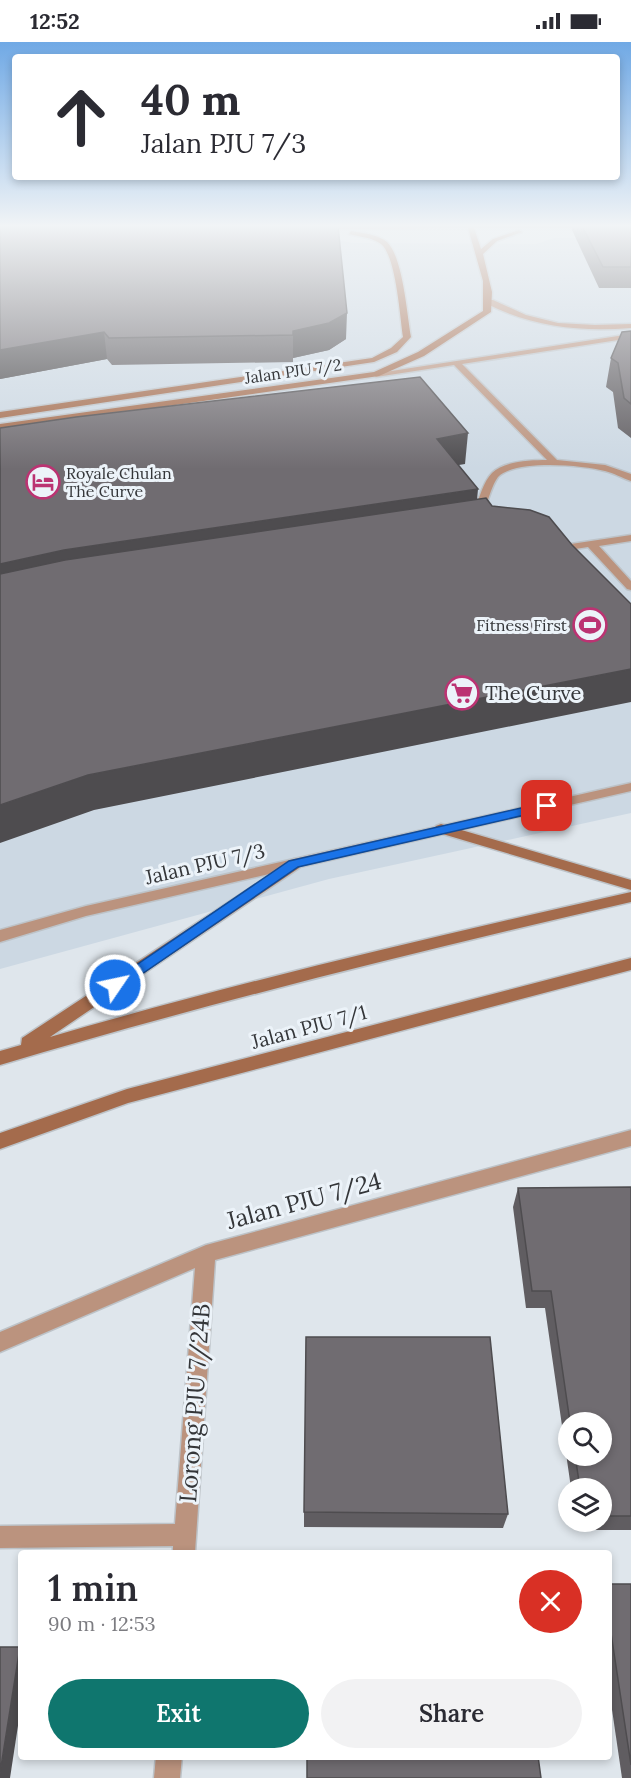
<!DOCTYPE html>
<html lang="en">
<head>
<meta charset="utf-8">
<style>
	:root { --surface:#fff; --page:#f2f2f3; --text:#2b2b33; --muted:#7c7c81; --accent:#0f766e }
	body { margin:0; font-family:Lora,serif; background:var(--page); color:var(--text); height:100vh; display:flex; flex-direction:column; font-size:22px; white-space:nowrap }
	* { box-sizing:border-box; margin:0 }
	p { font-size:20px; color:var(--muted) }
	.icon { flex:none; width:33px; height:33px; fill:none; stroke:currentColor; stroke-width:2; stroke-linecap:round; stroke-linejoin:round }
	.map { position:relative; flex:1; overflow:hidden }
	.panel { position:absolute; left:18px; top:1508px; width:594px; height:210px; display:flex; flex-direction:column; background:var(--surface); border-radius:6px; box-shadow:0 3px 9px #0003 }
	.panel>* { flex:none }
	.banner { position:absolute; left:12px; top:12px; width:608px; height:126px; border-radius:6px; box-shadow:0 3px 9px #0003; background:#fff; color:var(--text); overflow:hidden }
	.tools { position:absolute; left:558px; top:1370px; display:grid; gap:12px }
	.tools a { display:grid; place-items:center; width:54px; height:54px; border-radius:50%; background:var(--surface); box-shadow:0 3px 9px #0003; font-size:30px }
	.pin { position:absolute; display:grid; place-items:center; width:51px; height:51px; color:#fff; margin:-26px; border-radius:12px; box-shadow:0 3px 9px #0006 }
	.me { position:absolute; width:66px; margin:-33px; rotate:56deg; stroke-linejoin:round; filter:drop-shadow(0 0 4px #0008) }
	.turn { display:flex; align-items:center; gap:21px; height:126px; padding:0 30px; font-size:27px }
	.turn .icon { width:78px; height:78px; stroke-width:2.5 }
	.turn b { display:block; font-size:42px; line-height:51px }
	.round { display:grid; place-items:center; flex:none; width:63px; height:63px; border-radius:32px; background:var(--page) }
	.summary { display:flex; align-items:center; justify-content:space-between; height:102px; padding:0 30px }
	h1 { font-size:36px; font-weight:600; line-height:45px }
	.button { display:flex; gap:12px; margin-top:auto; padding:12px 30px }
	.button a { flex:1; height:69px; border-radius:36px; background:var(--accent); color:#fff; font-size:24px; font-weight:600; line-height:69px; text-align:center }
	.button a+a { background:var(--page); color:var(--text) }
	.status { display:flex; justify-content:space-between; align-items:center; height:42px; padding:0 30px; background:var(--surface); direction:ltr }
	.status svg { height:16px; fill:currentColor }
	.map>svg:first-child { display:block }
</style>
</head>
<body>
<div class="status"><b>12:52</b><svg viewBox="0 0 49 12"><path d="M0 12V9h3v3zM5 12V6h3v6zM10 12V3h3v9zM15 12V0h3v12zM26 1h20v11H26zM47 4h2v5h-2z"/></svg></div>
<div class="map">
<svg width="631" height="1736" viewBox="0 0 631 1736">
	<rect width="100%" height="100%" fill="#dfe6ec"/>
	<polygon fill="#ccd8e3" points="309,193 353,201 536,202 554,196 631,196 631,771 329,837 0,927 0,196"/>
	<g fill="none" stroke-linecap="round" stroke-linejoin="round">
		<defs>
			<g id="street">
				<path d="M487,258H493L526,273L558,281L595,283L631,282V286C580,290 533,285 487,262Z"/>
				<path d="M631,292V296L462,322L557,418L605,423L631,432V439C622,436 614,431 605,429C582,423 516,417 498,435C492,443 489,456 485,466L492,473L487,476L475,466C480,455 483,440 492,431C504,419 530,418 547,418L454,323L376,335L372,332Z"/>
				<polygon points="631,493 631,499 599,504 631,539 631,548 627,547 588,505 569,508 551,498 556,495 571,502"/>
				<polygon points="631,741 631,749 86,874 0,900 0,888 86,864"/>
				<polygon points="631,1088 631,1104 215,1218 195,1510 173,1510 173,1504 0,1506 0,1484 175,1482 195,1226 0,1310 0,1290 206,1203"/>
				<polygon points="156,1714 182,1714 180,1736 154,1736"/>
			</g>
			<g id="secondary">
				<polygon points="316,184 631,184 631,186 474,186 481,207 493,197 519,188 522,190 497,199 483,212 492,250 491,270 424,314 379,334 0,388 0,382 374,330 418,310 483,269 483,239 468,186 319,187"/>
				<path d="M351,189C362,191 377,192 387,200C403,215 407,273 411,295L397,310L374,320L0,376V370L372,316L391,306L403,295C400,275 396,214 381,202C372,195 359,195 349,192Z"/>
				<polygon points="441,782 631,838 631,848 436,790 434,787 436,784"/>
				<path d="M294,817L299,818L301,822L299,826L50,995C242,939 436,894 631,850V860C419,909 208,961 0,1023V1009L21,1003L22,996Z"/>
				<polygon points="631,916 631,928 128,1061 0,1107 0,1091 127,1047"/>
			</g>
		</defs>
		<use href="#street" stroke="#bdc3c8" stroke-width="3"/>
		<use href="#secondary" stroke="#bdc3c8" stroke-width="3"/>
		<use href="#street" fill="#bb937e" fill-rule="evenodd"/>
		<use href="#secondary" fill="#a46b4c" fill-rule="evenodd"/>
	</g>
	<g fill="#605d61" fill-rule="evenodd">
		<polygon points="572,184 631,184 631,246 599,246 572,188"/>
		<polygon points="0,185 346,297 329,308 293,316 293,320 112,323 107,317 0,337"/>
		<polygon points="631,289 631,396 618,386 613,350 606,345 611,316"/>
		<path d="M631,1145V1488H577L576,1479H602V1446H571L545,1266H526L513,1165L518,1146ZM568,1380H602V1413H568Z"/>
		<polygon points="304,1470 508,1472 503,1486 304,1485"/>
		<polygon points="609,1542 631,1542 631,1736 622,1736 609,1647"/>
	</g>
	<g fill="#4e4c4f">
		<polygon points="347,271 346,297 329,308 293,316 293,320 293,289"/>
		<polygon points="104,290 107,317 0,337 0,308"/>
		<polygon points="468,391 465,422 434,427 437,397"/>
		<polygon points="478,447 475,479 0,557 0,522 64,508"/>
		<polygon points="631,627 631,660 94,768 0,801 0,763 88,733"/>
		<polygon points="20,1605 21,1607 21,1664 10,1736 0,1736 0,1731"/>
	</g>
	<g fill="#706c71" stroke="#4e4c4f" stroke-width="1.5">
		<polygon points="5,184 338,184 347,271 329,281 293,289 293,293 109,296 104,290 0,308 0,185"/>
		<polygon points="582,184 631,184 631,225 603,225"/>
		<polygon points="631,289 631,362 624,356 618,321 611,316 622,290"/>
		<polygon points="420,335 468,391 437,397 478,447 64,508 0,522 0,386 76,375"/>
		<polygon points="486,456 492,464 530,468 549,475 572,503 631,562 631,627 88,733 0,763 0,532 65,518"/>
		<polygon points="631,1145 631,1474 602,1474 602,1446 580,1446 575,1413 602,1413 602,1380 570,1380 551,1249 532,1249 518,1146"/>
		<polygon points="306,1295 490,1295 508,1472 304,1470"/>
		<polygon points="609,1542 631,1542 631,1723 609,1578"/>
		<polygon points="0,1605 20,1605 0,1731"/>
		<polygon points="307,1714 538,1714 541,1736 307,1736"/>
	</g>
	<linearGradient id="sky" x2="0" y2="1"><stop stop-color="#70a9e5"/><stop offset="0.43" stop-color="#f1f4f6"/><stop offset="1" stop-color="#f1f4f6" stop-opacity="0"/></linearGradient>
	<rect width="631" height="427" fill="url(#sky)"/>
	<polygon fill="#1a73e8" stroke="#114b97" stroke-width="1.5" points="547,760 553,764 551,767 298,825 120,947 109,947 107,943 289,819"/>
	<defs>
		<symbol id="hotel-ring" viewBox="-11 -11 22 22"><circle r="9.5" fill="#ecf3f9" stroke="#bb3372" stroke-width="1.5"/><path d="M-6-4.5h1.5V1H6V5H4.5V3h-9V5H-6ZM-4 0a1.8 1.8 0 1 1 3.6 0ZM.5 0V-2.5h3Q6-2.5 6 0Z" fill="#bb3372"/></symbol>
		<symbol id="stadium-ring" viewBox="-11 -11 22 22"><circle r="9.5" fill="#ecf3f9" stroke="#bb3372" stroke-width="1.5"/><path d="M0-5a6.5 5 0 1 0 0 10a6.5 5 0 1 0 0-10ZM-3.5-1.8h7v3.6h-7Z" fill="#bb3372"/></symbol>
		<symbol id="supermarket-ring" viewBox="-11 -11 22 22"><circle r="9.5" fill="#ecf3f9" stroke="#bb3372" stroke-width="1.5"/><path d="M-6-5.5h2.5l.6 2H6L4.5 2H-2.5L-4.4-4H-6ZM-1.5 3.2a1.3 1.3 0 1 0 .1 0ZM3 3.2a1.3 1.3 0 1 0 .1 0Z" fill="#bb3372"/></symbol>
	</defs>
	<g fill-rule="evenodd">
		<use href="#hotel-ring" x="24" y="421" width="38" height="38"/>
		<use href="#stadium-ring" x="571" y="564" width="38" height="38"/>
		<use href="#supermarket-ring" x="443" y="632" width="38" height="38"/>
	</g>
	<g text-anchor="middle" stroke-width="6" stroke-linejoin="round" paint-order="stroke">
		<g font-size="16" fill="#343639" stroke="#ecf3f9">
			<text transform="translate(293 329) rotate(-8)" y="6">Jalan PJU 7/2</text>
		</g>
		<g font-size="16" fill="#343639" stroke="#ecf3f9" text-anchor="start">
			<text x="66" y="437">Royale Chulan<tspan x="66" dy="18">The Curve</tspan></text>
			<text x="567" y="589" text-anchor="end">Fitness First</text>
		</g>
		<g font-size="20" fill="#343639" stroke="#ecf3f9" text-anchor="start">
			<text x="485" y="658">The Curve</text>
		</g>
		<g font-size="20" fill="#343639" stroke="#ecf3f9">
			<text transform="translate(205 822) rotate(-13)" y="7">Jalan PJU 7/3</text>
			<text transform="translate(309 985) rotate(-15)" y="7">Jalan PJU 7/1</text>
		</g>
		<g font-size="24" fill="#343639" stroke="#ecf3f9">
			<text transform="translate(304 1159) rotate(-15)" y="8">Jalan PJU 7/24</text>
			<text transform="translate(195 1361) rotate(-86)" y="8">Lorong PJU 7/24B</text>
		</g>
	</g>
</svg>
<div class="tools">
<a><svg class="icon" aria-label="search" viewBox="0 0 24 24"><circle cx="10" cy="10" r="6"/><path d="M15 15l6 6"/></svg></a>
<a><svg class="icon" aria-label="layers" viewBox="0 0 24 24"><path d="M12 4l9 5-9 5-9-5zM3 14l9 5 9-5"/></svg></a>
</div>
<div class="pin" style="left:547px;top:764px;background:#d93025"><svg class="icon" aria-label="arrive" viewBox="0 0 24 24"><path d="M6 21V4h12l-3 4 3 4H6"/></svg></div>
<svg class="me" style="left:115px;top:943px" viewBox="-20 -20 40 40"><circle r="17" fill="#1a73e8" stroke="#fff" stroke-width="3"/><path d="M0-11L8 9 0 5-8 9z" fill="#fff"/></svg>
<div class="banner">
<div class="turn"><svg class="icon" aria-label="ahead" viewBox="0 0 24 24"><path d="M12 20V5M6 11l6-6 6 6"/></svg><div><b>40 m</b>Jalan PJU 7/3</div></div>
</div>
<section class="panel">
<div class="summary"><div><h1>1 min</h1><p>90 m · 12:53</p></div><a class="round" style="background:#d93025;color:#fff"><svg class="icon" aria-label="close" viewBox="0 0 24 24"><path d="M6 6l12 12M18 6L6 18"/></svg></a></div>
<div class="button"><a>Exit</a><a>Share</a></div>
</section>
</div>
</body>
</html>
